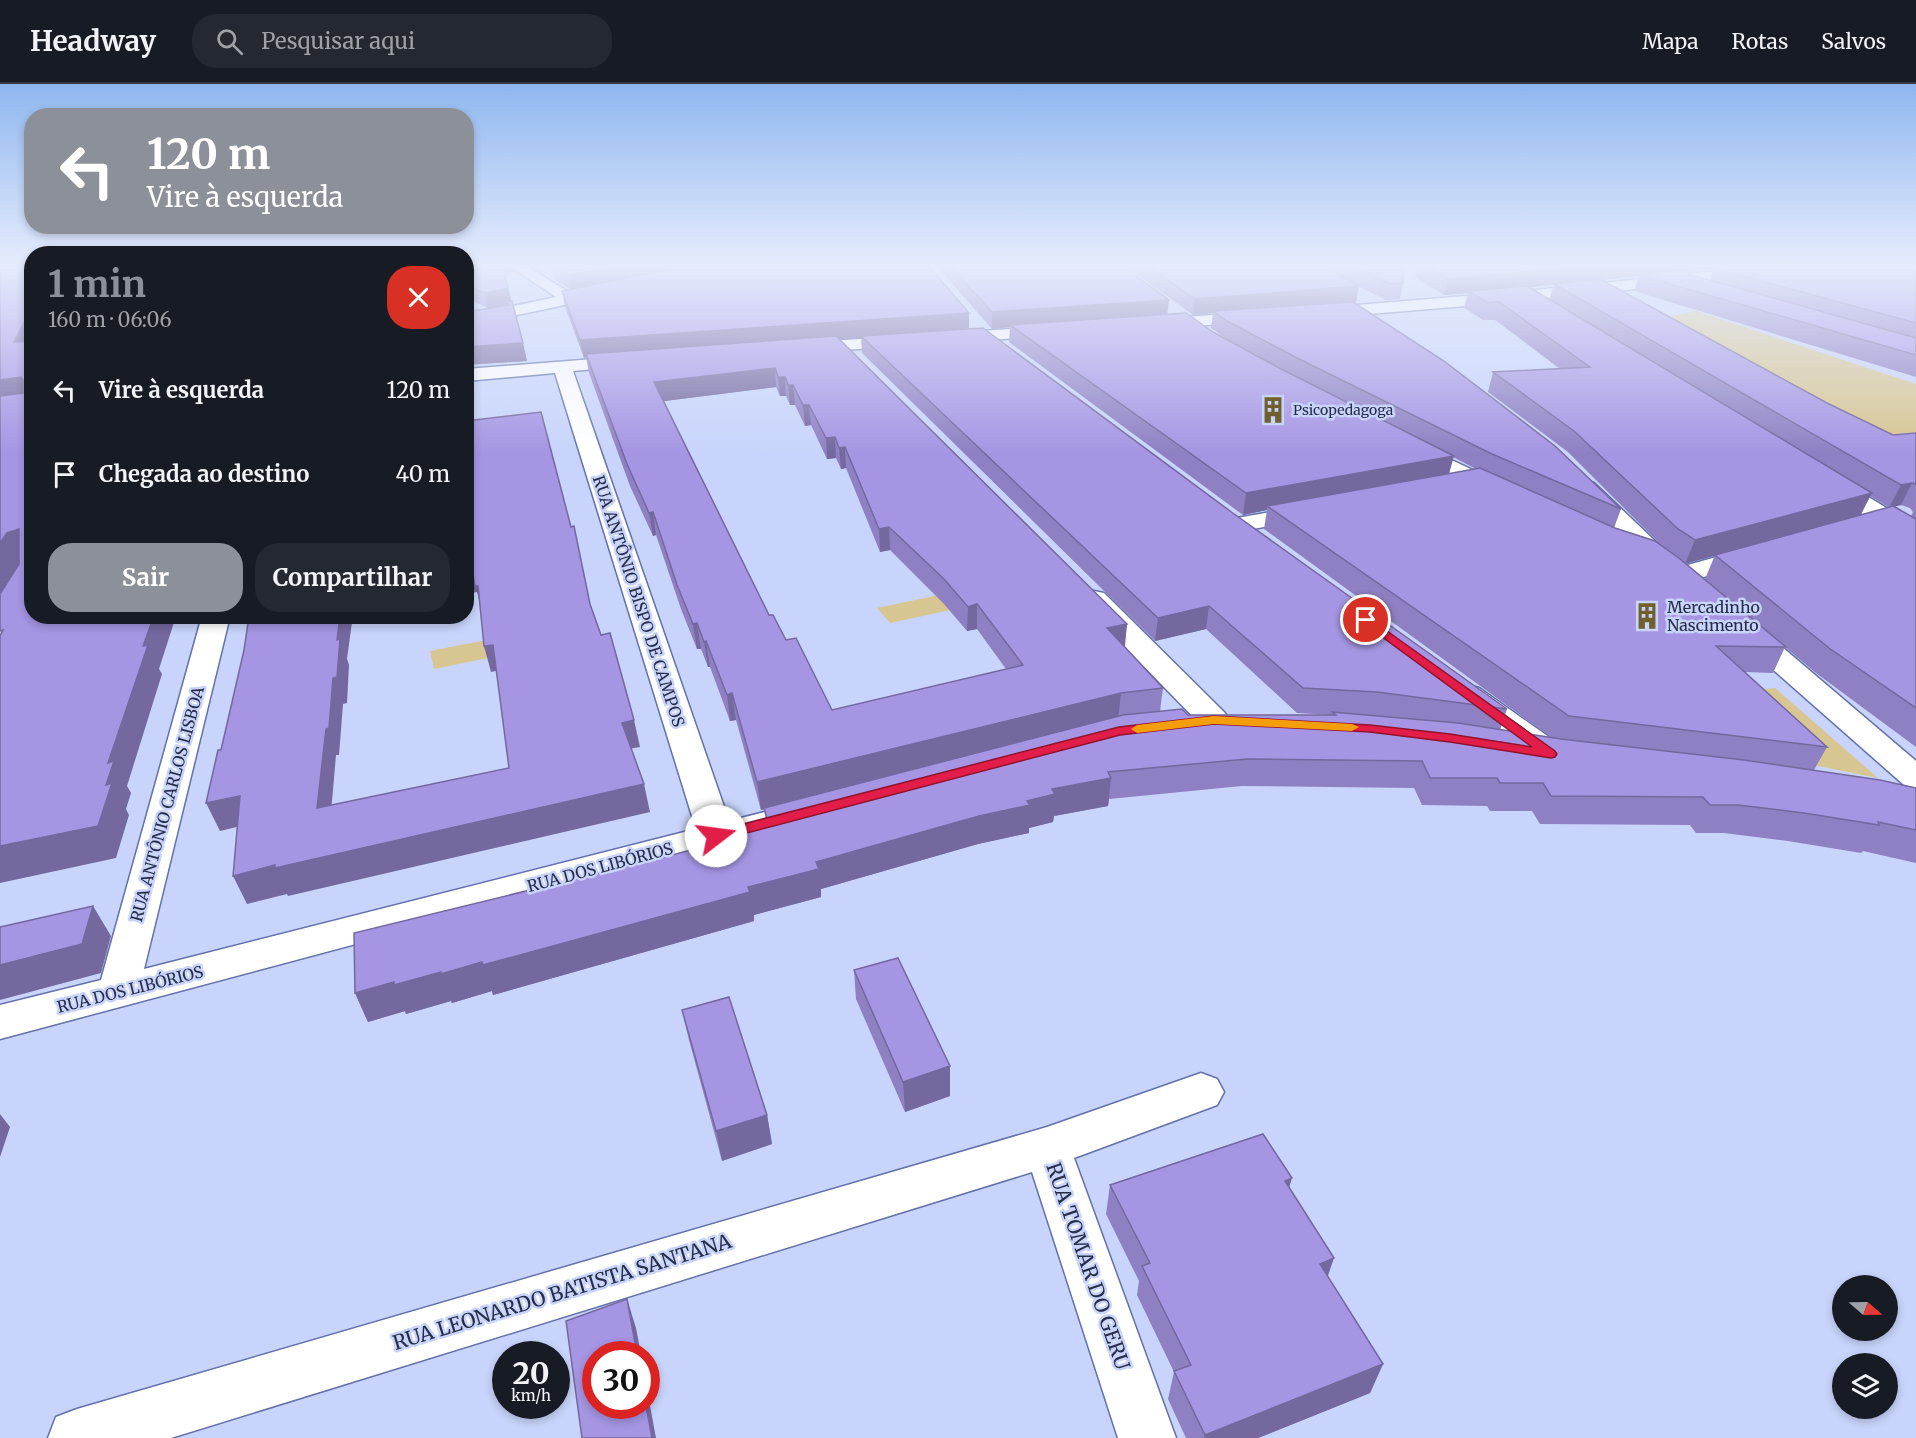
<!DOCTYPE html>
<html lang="pt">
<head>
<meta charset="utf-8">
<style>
	:root { --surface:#171b24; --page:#242831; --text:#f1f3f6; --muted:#9ea1a6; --line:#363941; --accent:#8c9099 }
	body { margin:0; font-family:Merriweather,serif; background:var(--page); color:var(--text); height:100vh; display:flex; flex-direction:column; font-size:22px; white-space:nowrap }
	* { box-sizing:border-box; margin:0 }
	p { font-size:20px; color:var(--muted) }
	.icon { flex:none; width:33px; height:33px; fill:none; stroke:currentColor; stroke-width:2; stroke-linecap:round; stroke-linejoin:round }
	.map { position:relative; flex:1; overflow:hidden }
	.panel { position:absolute; left:24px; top:162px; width:450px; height:378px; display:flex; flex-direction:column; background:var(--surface); border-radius:24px; box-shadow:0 3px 9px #0003 }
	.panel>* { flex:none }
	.banner { position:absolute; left:24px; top:24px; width:450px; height:126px; border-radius:24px; box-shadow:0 3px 9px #0003; background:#8c9099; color:#fff; overflow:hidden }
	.needle { width:39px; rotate:110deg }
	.fabs { position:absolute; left:1832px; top:1191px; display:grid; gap:12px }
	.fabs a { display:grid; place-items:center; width:66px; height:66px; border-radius:50%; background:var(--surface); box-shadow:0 3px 9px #0003; font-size:30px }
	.speed { position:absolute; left:492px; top:1257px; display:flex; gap:12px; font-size:30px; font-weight:700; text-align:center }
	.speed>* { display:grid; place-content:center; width:78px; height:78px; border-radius:50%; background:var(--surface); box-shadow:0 3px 9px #0003; line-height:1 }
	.speed small { font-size:15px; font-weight:400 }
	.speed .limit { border:9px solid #d22; background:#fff; color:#111 }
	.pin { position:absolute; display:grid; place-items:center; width:51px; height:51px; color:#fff; margin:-26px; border:3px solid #fff; border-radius:50%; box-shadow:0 2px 6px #0007 }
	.me { position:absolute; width:66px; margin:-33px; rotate:75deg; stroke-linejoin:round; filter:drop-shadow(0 0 4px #0008) }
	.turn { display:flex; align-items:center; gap:21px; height:126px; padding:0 24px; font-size:27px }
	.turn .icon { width:78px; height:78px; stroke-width:2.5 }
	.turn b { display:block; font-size:42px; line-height:51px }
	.round { display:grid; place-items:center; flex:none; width:63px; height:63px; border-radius:24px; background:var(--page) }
	.head { display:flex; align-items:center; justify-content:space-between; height:102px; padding:0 24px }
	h1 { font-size:36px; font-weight:700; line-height:45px; color:var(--accent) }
	.action { display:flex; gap:12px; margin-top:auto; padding:12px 24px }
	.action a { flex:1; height:69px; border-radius:24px; background:var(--accent); color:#fff; font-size:24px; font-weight:700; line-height:69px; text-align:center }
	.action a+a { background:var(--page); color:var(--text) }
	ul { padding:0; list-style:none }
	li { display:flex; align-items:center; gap:18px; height:84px; padding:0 24px }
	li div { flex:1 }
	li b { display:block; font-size:22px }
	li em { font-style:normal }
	header { display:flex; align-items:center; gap:36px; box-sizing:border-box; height:84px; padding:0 30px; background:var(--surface); border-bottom:2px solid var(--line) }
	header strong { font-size:28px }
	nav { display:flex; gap:33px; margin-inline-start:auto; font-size:21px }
	.search { width:420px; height:54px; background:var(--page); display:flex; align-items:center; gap:15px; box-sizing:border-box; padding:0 21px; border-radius:24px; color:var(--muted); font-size:22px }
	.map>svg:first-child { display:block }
</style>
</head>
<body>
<header>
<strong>Headway</strong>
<div class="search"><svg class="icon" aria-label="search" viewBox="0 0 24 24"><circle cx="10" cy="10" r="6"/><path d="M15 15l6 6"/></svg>Pesquisar aqui</div>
<nav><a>Mapa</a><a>Rotas</a><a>Salvos</a></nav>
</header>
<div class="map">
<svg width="1916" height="1354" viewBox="0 0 1916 1354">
	<rect width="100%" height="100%" fill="#c8d4fb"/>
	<g fill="#d7c691">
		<polygon points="1696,227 1916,300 1916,348 1877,353 1663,234"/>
		<polygon points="1011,496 1025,510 890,539 877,524"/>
		<polygon points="590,536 596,552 434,585 430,567"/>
		<polygon points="1775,604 1878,694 1813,681 1732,608"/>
	</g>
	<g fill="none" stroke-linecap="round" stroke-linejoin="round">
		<defs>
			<g id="minor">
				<polygon points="506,180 523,180 572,210 607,202 615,207 607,212 466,242 466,232 556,213"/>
				<polygon points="1783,180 1832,180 1825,184 1526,217 1321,234 1313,229 1321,224 1526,207"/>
				<polygon points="1258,228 1266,233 1264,237 1153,245 1145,240 1153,235"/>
				<polygon points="1054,242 1060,243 1063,247 1060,251 800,269 794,268 791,264 794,260 800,259"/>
				<polygon points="632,272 638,273 641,277 638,281 573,287 729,737 808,717 820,720 825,728 820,736 0,955 0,921 101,896 202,532 230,532 144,885 696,745 555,289 466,297 466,285"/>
				<polygon points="1411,357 1507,402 1510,407 1507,412 1499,414 1491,412 1403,368 1400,363 1403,358"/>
				<polygon points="1826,390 1834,392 1916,442 1916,460 1907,458 1818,402 1815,397 1818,392"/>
				<polygon points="1586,397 1594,399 1675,476 1679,481 1677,484 1752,463 1761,466 1765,471 1761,476 1690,497 1681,499 1672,497 1668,491 1670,488 1657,486 1578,409 1575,404 1578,399"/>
				<polygon points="1310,421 1318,423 1322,428 1318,433 1237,448 1228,446 1225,441 1228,436 1237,434"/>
				<polygon points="1094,507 1104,509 1225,629 1230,636 1225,643 1214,645 1203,643 1084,521 1081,515 1084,509"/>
				<polygon points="1745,538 1755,540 1916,677 1916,704 1904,701 1735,552 1731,546 1735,540"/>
				<polygon points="1468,601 1479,604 1563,663 1567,670 1563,677 1551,680 1539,677 1457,616 1453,610 1457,604"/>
				<polygon points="1201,989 1217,995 1224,1008 1217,1021 1074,1074 1176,1354 1118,1354 1032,1088 171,1354 48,1354 56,1333 77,1325 1047,1043"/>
			</g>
		</defs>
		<use href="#minor" stroke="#6271ab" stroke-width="3"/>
		<use href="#minor" fill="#fff" fill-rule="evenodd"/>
	</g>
	<g fill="#8e80c3" fill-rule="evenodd">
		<polygon points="466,180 513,180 514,188 505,191 527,277 466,281 466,228 487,224 466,213"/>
		<path d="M549,180H927L969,229V245L1230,427L1507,625L1500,646L1552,654L1264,445L1267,426L1243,431L1009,258L1010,243L992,245L935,180H1120L1167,231L1213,248L1294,292L1225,254L1211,244L1213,229L1193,231L1123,180H1403V199L1400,215L1386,216L1354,200L1359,202L1356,218H1353L1621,425L1614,444L1663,463L1568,368L1488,308L1493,288L1560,285L1495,236H1483L1464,224L1468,209L1444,211L1415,193L1418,180H1916V293L1634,207L1639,192L1601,196L1827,319L1893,351L1916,349V663L1816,589L1785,563L1773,589L1745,588L1827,663L1814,686L1916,704V779L1863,767L1861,769L1788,757L1724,749H1696L1690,741L1540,740L1532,727H1490L1487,722L1422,721L1414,704L1242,702L1109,715L1108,722L1054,732L1053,738L1029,744V749L978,760L821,805V813L754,831V837L493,911L492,907L452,919L451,917L406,930L405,927L368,938L355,909L657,775L742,753L741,748L767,742L764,725L761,726L736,636L730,637L710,583H708L701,565H697L681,525L656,451L653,452L630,402L589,289L586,273L584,274L565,223L562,207L570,205L556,197ZM1714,185L1710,196L1688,190L1686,187ZM1554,200L1549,216L1528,203ZM861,254L862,269L1155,557L1206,545L1297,629L1331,631H1188L1160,627L1163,604L1125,563L1127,540L839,255ZM776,303L780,312H786L790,321H795L805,342L811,341L827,375L836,374L841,385L846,384L880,468L890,466L944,520L967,547L977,545L1006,585L832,626L769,531L664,317ZM1453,373L1476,385L1449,390ZM1870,412L1888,423L1861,431ZM1901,421L1910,424L1913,428L1911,432L1895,422ZM1715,471L1705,495L1686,479Z"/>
		<polygon points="854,886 950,982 950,1012 905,1028 856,915"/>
		<polygon points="682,926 767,1031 772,1060 722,1077 689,956"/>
		<polygon points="1110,1101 1289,1104 1328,1193 1383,1280 1370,1309 1258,1354 1186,1354 1168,1315 1174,1288 1137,1211 1139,1197 1106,1130"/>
	</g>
	<g fill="#74689f">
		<polygon points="502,180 513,180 514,188 504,191"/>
		<polygon points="531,180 540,180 532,183"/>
		<polygon points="630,180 747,180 572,207 569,191"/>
		<polygon points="1603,180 1760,180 1642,192 1639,191 1639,192 1471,209 1468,207 1468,209 1444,211 1448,195"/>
		<polygon points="1359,202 1356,218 1216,229 1213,227 1213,229 1193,231 1195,215"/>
		<polygon points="508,204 512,220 504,218 505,222 488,225 485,209"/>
		<polygon points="1169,216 1167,232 1010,241 1010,243 992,245 992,228"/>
		<polygon points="32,218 32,265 14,258"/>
		<polygon points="969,229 969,246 861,252 861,254 587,273 586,270 586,273 584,274 580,256"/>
		<polygon points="523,259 527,277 466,281 466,263"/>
		<polygon points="775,284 776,303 657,318 654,298"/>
		<polygon points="21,293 32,316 0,320 0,296"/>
		<polygon points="778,293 785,293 786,312 780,312"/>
		<polygon points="788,301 793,301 795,321 790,321"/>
		<polygon points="803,321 809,321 811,341 805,342"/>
		<polygon points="835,353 836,374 827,375 826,354"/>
		<polygon points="845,363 846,384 841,385 839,364"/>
		<polygon points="1454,372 1448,393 1267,422 1267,426 1243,431 1246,409"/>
		<polygon points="1912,399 1901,421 1889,424 1901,401"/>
		<polygon points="1872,409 1860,431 1685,480 1695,456"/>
		<polygon points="653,428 656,451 653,452 649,429"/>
		<polygon points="889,443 890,466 880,468 879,445"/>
		<polygon points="19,445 32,469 0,510 0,459 7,449"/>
		<polygon points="472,484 478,502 482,527 477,508 466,510 466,485"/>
		<polygon points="977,520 977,545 967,547 968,523"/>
		<polygon points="1209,522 1206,545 1155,557 1158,534"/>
		<polygon points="154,532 176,532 159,585 162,590 127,702 131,709 126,725 129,731 116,774 0,799 0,762 106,701 108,679 143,562"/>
		<polygon points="340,532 350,532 352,538 347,575 349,581 347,619 343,620 339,671 336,671 329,752 317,724 326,645"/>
		<polygon points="697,539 701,565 697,565 693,540"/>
		<polygon points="1127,540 1124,565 1107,544"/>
		<polygon points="706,557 710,583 708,583 704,558"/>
		<polygon points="493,561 500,586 491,588 484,562"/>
		<polygon points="732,609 736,636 730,637 727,611"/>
		<polygon points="1121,609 1118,635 761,726 757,698"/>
		<polygon points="634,636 640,663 628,665 622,639"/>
		<polygon points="1111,694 1108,722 1054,732 1053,738 1029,744 1029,749 978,760 821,805 821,813 754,831 754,837 493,911 492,907 452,919 451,917 406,930 405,927 368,938 355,909 394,898 482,878 748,803 816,778 1027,717 1052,705"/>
		<polygon points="644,700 650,728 288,812 287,810 247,820 233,792 275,781"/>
		<polygon points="240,712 253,739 220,747 206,719"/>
		<polygon points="93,822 111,852 101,889 0,916 0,881"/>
		<polygon points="950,982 950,1012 905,1028 903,998"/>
		<polygon points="0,1030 10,1043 0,1073"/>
		<polygon points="767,1031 772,1060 722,1077 716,1047"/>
		<polygon points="1292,1094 1283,1124 1285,1097"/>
		<polygon points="1334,1174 1324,1203 1320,1180"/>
		<polygon points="627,1215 636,1244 641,1270 637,1270"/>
		<polygon points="1383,1280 1370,1309 1258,1354 1204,1354 1205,1351"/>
		<polygon points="646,1300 656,1354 652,1354 646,1322"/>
	</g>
	<g fill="#a595e3" stroke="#74689f" stroke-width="1.5" fill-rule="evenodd">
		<polygon points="0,180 32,180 32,218 26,235 14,258 32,257 32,532 154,532 143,562 148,561 108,679 114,677 106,701 112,699 98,742 0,762 0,552 3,546 0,547 0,510 19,480 19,445 7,449 0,459 0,312 23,309 23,296 21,293 0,296"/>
		<polygon points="466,180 502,180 508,204 485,209 466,200"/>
		<polygon points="552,180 630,180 569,191 553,181"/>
		<polygon points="707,180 927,180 969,229 580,256 562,207 641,191"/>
		<polygon points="948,180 1120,180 1169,216 992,228"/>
		<polygon points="1145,180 1319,180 1359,202 1195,215"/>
		<polygon points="1349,180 1403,180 1403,199 1390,200"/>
		<polygon points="1423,180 1603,180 1448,195"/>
		<polygon points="1748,180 1916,180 1916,239 1714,184"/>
		<polygon points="1685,186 1688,190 1916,254 1916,271 1639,191"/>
		<polygon points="1600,195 1827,319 1893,351 1916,349 1916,400 1912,399 1901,401 1554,200"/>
		<polygon points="1527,202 1872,409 1695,456 1678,445 1574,347 1493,288 1590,283 1499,218 1488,219 1468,207"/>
		<polygon points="512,217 523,259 466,263 466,228 509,221 504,218"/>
		<polygon points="1353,218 1444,277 1555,362 1621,425 1492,370 1299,275 1227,237 1213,227"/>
		<polygon points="1186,229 1213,248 1283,286 1454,372 1246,409 1010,241"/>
		<polygon points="983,244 1230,427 1507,625 1377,608 1303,604 1209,522 1158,534 861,252"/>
		<path d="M836,252L1127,540L1107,544L1163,604L1121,609L757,698L732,609L727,611L706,557L704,558L697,539L693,540L677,501L653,428L649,429L627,380L586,270ZM775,284L778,293H785L788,301H793L803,321H809L826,354L835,353L839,364L845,363L879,445L889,443L944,495L968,523L977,520L1023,581L832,626L796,554L786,556L773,531H769L654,298Z"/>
		<polygon points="541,328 571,443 574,442 590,520 601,551 610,549 634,636 622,639 644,700 275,784 275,781 233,792 240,712 206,719 218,666 221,666 244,566 249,532 340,532 337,556 340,555 337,593 333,594 329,644 326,645 317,724 509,684 493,561 484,562 478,502 475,502 472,484 466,485 466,337"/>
		<polygon points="1480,384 1615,444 1655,457 1680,475 1786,563 1716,562 1827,663 1569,632 1267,422"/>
		<polygon points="1893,422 1916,435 1916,624 1829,564 1715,471"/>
		<polygon points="1182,625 1188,631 1336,631 1332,628 1458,639 1561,655 1744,676 1880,696 1916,704 1916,746 1878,738 1879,741 1804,729 1738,721 1710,721 1703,713 1551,712 1543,699 1500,699 1497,694 1430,694 1422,677 1247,675 1108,688 1111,694 1052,705 1055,710 1027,717 1030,721 979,732 816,778 819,785 748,803 750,808 483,881 482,878 441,890 441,888 394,901 394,898 355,909 354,849 657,775 743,752 741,748 769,741 764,724 1123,631"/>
		<polygon points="93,822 82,860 0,881 0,843"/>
		<polygon points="898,874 950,982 903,998 854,886"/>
		<polygon points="729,913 767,1031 716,1047 682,926"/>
		<polygon points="1263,1050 1292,1094 1285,1097 1334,1174 1320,1180 1383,1280 1205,1351 1174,1287 1191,1281 1142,1182 1150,1179 1110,1101"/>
		<polygon points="627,1215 637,1270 596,1270 596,1322 646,1322 652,1354 582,1354 566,1237"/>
	</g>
	<linearGradient id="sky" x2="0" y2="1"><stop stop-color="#8fb7ef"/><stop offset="0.49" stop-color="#e6ecfd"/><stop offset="1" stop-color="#e6ecfd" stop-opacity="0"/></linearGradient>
	<rect width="1916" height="370" fill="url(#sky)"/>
	<polygon fill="#e11d48" stroke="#92132f" stroke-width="1.5" points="1366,532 1555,667 1557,670 1555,673 1551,674 1450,658 1370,648 1214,640 1120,651 716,757 709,752 716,747 1119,643 1214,632 1370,641 1450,650 1532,663 1362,538 1362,533"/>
	<polygon fill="#f59e0b" points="1214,632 1352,640 1359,643 1352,647 1214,640 1137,649 1131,645 1137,641"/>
	<defs>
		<symbol id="building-bare" viewBox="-9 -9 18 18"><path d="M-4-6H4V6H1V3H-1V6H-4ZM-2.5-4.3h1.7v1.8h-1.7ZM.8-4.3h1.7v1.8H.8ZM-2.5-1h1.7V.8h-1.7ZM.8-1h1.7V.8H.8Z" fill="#70602e" stroke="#c8d4fb" stroke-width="2.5" paint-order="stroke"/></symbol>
	</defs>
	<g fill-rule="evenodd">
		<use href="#building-bare" x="1254" y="307" width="38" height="38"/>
		<use href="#building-bare" x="1628" y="513" width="38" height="38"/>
	</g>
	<g text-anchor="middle" stroke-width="5" stroke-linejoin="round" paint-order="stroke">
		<g font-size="14" fill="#272d46" stroke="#c8d4fb" text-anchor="start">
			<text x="1293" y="331">Psicopedagoga</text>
		</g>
		<g font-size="16" fill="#272d46" stroke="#c8d4fb">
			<text transform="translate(639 517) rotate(72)" y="6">RUA ANTÔNIO BISPO DE CAMPOS</text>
			<text transform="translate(167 720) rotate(-75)" y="6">RUA ANTÔNIO CARLOS LISBOA</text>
			<text transform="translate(600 783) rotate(-15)" y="6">RUA DOS LIBÓRIOS</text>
			<text transform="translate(130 905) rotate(-14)" y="6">RUA DOS LIBÓRIOS</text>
		</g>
		<g font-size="16" fill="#272d46" stroke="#c8d4fb" text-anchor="start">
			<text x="1667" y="529">Mercadinho<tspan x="1667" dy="18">Nascimento</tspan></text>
		</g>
		<g font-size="20" fill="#272d46" stroke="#c8d4fb">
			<text transform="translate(1088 1182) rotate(71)" y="7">RUA TOMAR DO GERU</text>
			<text transform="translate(562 1208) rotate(-17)" y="7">RUA LEONARDO BATISTA SANTANA</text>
		</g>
	</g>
</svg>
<div class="fabs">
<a><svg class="needle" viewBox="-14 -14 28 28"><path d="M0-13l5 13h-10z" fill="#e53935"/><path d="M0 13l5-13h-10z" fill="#9ea1a6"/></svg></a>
<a><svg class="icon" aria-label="layers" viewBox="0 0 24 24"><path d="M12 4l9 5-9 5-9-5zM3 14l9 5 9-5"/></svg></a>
</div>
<div class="speed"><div>20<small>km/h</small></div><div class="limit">30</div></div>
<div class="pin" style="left:1366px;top:536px;background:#d93025"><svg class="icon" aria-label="arrive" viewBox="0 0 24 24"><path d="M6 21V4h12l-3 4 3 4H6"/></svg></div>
<svg class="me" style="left:716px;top:752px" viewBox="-20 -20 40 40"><circle r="19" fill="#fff"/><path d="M0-13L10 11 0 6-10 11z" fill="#e11d48"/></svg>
<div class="banner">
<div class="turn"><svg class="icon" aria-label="left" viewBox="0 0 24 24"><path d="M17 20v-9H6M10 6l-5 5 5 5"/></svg><div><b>120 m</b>Vire à esquerda</div></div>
</div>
<section class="panel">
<div class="head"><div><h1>1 min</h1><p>160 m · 06:06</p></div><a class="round" style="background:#d93025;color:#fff"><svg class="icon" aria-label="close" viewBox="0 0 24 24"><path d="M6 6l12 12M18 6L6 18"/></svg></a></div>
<ul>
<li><svg class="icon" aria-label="left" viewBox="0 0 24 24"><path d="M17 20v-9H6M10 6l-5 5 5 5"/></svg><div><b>Vire à esquerda</b></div><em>120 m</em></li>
<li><svg class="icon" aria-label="arrive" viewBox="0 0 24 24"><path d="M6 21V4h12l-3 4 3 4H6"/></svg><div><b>Chegada ao destino</b></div><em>40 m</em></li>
</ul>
<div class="action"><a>Sair</a><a>Compartilhar</a></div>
</section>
</div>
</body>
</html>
